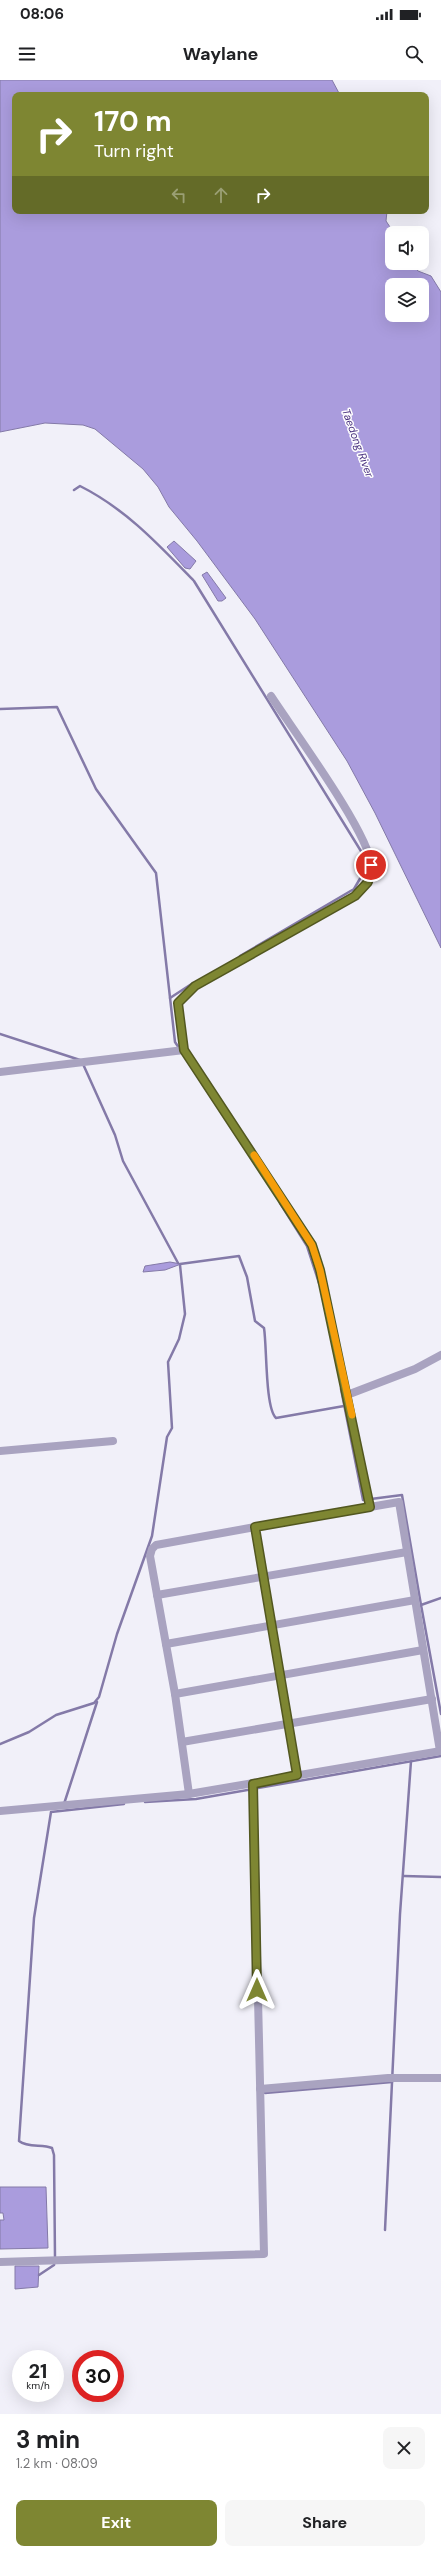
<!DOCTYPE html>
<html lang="en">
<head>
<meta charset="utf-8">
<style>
	:root { --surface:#fff; --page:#f6f6f6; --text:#202124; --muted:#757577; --accent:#7e8632 }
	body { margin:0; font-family:"DM Sans",sans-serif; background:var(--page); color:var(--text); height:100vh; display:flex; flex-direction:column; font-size:15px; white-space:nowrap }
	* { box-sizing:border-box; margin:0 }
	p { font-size:13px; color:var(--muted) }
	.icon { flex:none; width:22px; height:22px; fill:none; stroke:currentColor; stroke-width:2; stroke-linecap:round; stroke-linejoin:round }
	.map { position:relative; height:2334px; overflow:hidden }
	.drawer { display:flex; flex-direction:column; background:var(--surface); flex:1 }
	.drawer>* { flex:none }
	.guide { position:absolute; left:12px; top:12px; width:417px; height:122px; border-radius:8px; box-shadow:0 4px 16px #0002; background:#7e8632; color:#fff; overflow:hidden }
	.buttons { position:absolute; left:385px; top:146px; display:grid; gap:8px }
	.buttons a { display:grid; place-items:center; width:44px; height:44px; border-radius:8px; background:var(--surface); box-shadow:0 4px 16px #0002; font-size:20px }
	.speed { position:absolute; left:12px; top:2270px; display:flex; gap:8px; font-size:20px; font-weight:700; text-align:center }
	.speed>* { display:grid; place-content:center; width:52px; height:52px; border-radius:50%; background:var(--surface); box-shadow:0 4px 16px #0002; line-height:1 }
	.speed small { font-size:10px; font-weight:400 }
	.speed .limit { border:6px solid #d22; background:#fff; color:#111 }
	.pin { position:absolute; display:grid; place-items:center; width:34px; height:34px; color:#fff; margin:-17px; border:2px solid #fff; border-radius:50%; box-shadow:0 1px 4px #0007 }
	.me { position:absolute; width:44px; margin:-22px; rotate:0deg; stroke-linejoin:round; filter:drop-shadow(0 0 3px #0008) }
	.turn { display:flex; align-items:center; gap:14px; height:84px; padding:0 16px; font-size:18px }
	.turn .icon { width:52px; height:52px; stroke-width:2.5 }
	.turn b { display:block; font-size:28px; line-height:34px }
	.lanes { display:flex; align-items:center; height:38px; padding:0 16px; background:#0003; justify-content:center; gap:20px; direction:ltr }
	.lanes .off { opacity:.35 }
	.round { display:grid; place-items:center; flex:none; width:42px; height:42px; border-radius:8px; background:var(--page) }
	.headline { display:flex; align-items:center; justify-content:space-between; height:68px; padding:0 16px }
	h1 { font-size:24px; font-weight:700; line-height:30px }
	.button { display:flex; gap:8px; margin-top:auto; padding:8px 16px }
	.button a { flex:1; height:46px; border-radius:8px; background:var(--accent); color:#fff; font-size:16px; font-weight:700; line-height:46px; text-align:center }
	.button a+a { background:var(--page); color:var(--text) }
	.status { display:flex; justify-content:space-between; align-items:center; height:28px; padding:0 20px; background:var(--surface); direction:ltr }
	.status svg { height:11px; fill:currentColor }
	header { display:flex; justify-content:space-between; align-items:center; height:52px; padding:0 16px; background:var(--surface); font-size:18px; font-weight:700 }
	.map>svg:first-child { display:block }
</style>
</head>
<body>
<div class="status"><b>08:06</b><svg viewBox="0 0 49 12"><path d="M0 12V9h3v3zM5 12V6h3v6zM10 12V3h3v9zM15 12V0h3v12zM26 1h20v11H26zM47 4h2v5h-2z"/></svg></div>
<header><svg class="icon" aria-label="menu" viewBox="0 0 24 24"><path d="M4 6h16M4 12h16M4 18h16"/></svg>Waylane<svg class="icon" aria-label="search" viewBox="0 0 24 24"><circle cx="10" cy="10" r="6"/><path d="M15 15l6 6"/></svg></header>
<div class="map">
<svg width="441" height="2334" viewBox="0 0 441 2334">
	<rect width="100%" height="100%" fill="#f1f0f9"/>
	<g fill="#aa9cdd" stroke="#847aa8" fill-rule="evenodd">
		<path d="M0,0H332L340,15H15V131H387L386,141L394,153L392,183H411L418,191L431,196L441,212V868L375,733L347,681L255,539L197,461L169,427L158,407L143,389L95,349L83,345L45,343L0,352ZM392,205H422V235H392Z"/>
		<polygon points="174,461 196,481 190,489 185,488 167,467"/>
		<polygon points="207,492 226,518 222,521 218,521 202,495"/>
		<polygon points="170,1182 181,1184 165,1190 143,1192 145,1186"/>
		<polygon points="0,2107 46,2107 48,2168 0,2169 0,2140 4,2140 3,2133 0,2133"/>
		<polygon points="15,2186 39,2186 38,2207 15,2209"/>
	</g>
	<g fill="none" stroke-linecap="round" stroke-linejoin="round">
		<g stroke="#847aa8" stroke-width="2.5">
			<path d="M74,410L80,406C126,429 159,465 194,501L364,776L365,790L354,809L240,876"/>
			<polyline points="0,629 57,627 96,709 156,793 175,962 179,968"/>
			<polyline points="170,918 193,903"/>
			<polyline points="0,954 80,980"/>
			<polyline points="83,984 115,1055 123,1081 178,1183"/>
			<polyline points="280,1123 307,1166 319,1203"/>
			<path d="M180,1184L239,1176L247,1197L255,1241L264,1248C267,1266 265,1328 276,1338L344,1326"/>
			<polyline points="341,1309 363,1420 402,1415 421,1525"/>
			<polyline points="441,1518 421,1525 441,1634"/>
			<polyline points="0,1664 29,1652 56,1635 94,1623 99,1617 117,1554 152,1456 167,1357 172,1348 168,1282 179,1259 185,1234 180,1185"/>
			<polyline points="145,1722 196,1719 441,1676"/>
			<polyline points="64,1724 97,1622"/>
			<polyline points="404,1796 441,1797"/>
			<polyline points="265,2013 392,2002"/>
			<polyline points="385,2150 400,1834 411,1681"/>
			<path d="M39,2195L54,2185L55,2178L54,2075L52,2068C42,2064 28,2068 19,2061L34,1838L51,1732L124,1724"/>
		</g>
		<g stroke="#a9a3c0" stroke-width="8">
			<path d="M271,616C291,647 370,754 371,785C371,800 364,806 355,816L195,906L178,923L184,970L312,1165L320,1190L370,1427L399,1422L440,1671"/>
			<polyline points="0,992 184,970"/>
			<polyline points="347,1315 415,1289 441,1275"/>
			<polyline points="0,1371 113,1361"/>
			<polyline points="157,1515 407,1472"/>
			<polyline points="166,1564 415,1520"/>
			<polyline points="175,1614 423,1570"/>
			<polyline points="182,1662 432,1619"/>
			<polyline points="297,1695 255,1447 370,1427"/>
			<polyline points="189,1714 175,1614 150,1476 152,1469 156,1465 255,1447"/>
			<polyline points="0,1731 189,1714 441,1671"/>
			<polyline points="260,2009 388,1998 441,1998"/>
			<polyline points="0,2182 264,2174 253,1704"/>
		</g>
	</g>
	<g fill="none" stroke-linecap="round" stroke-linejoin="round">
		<defs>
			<polyline id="route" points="257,1910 253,1704 297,1695 255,1447 370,1427 320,1190 312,1165 184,970 178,923 195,906 355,816 368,802 371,785"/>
		</defs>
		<use href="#route" stroke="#525720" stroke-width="10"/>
		<use href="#route" stroke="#7e8632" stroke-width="7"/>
		<polyline stroke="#f59e0b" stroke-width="7" points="254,1075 312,1165 320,1190 352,1335"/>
	</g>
	<g text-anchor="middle" stroke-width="3" stroke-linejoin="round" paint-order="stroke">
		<g font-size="11" font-style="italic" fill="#4b3380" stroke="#fff">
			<text transform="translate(358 363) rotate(70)" y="4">Taedong River</text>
		</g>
	</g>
</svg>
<div class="buttons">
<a><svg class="icon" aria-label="sound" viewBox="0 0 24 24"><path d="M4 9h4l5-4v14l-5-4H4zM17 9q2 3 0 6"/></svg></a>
<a><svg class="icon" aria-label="layers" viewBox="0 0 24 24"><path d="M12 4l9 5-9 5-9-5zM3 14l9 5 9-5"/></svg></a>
</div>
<div class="speed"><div>21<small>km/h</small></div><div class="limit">30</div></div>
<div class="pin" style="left:371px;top:785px;background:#d93025"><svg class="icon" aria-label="arrive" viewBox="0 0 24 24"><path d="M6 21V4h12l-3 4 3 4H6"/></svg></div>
<svg class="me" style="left:257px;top:1910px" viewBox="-20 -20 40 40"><path d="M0-17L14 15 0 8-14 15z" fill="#7e8632" stroke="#fff" stroke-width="4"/></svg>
<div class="guide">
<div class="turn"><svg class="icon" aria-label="right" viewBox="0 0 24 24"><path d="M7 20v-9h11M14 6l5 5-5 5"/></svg><div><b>170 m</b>Turn right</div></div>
<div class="lanes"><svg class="icon off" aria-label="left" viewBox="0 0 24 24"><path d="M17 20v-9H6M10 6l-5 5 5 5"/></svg><svg class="icon off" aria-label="ahead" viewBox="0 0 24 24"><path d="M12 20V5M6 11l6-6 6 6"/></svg><svg class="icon" aria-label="right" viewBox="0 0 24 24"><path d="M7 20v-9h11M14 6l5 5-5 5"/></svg></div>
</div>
</div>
<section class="drawer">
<div class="headline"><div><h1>3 min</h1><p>1.2 km · 08:09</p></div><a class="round"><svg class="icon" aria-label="close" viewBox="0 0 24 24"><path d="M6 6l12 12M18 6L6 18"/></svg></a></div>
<div class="button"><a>Exit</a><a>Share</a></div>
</section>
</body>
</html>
